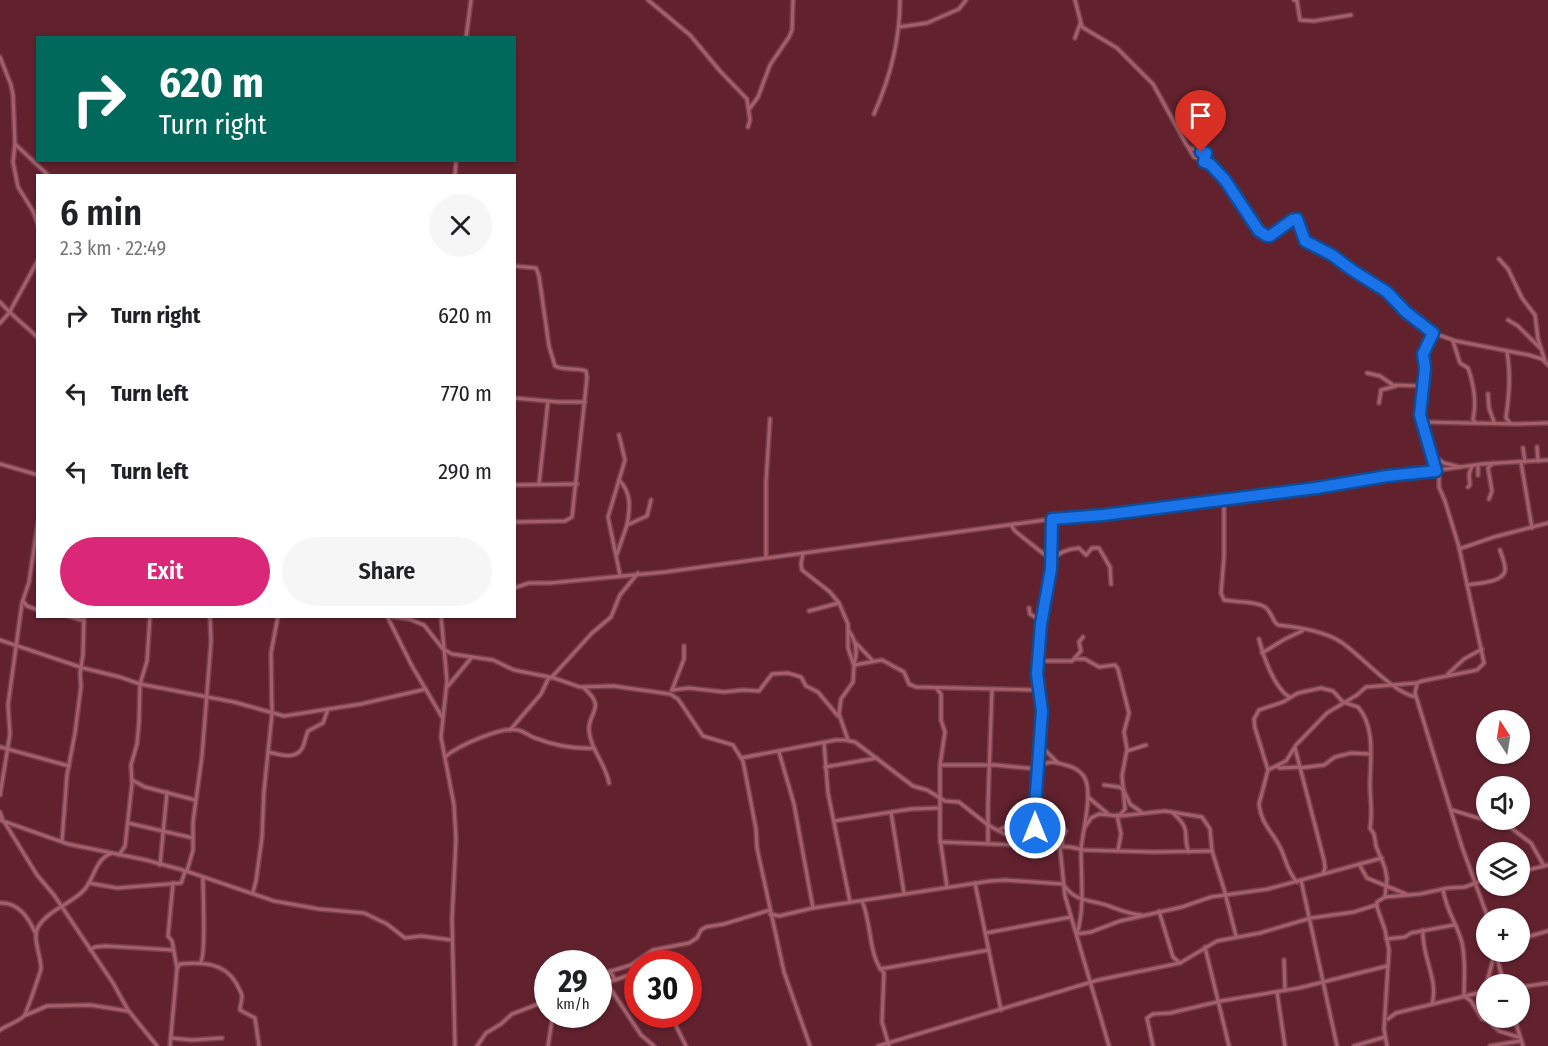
<!DOCTYPE html>
<html lang="en">
<head>
<meta charset="utf-8">
<style>
	:root { --surface:#fff; --page:#f6f6f6; --text:#202124; --muted:#757577; --accent:#db2777 }
	body { margin:0; font-family:"Fira Sans Condensed",sans-serif; background:var(--page); color:var(--text); height:100vh; display:flex; flex-direction:column; font-size:22px; white-space:nowrap }
	* { box-sizing:border-box; margin:0 }
	p { font-size:20px; color:var(--muted) }
	.icon { flex:none; width:33px; height:33px; fill:none; stroke:currentColor; stroke-width:2; stroke-linecap:round; stroke-linejoin:round }
	.map { position:relative; flex:1; overflow:hidden }
	.panel { position:absolute; left:36px; top:174px; width:480px; height:444px; display:flex; flex-direction:column; background:var(--surface); border-radius:0px; box-shadow:0 2px 4px #0004 }
	.panel>* { flex:none }
	.banner { position:absolute; left:36px; top:36px; width:480px; height:126px; border-radius:0px; box-shadow:0 2px 4px #0004; background:#00695c; color:#fff; overflow:hidden }
	.needle { width:39px; rotate:348deg }
	.buttons { position:absolute; left:1476px; top:710px; display:grid; gap:12px }
	.buttons a { display:grid; place-items:center; width:54px; height:54px; border-radius:50%; background:var(--surface); box-shadow:0 2px 4px #0004; font-size:30px }
	.speed { position:absolute; left:534px; top:950px; display:flex; gap:12px; font-size:30px; font-weight:700; text-align:center }
	.speed>* { display:grid; place-content:center; width:78px; height:78px; border-radius:50%; background:var(--surface); box-shadow:0 2px 4px #0004; line-height:1 }
	.speed small { font-size:15px; font-weight:400 }
	.speed .limit { border:9px solid #d22; background:#fff; color:#111 }
	.pin { position:absolute; display:grid; place-items:center; width:51px; height:51px; color:#fff; margin:-62px -26px; border-radius:50% 50% 50% 0; rotate:-45deg; box-shadow:0 0 6px #0007 }
	.pin .icon { rotate:45deg }
	.me { position:absolute; width:66px; margin:-33px; rotate:0deg; stroke-linejoin:round; filter:drop-shadow(0 0 4px #0008) }
	.turn { display:flex; align-items:center; gap:21px; height:126px; padding:0 24px; font-size:27px }
	.turn .icon { width:78px; height:78px; stroke-width:2.5 }
	.turn b { display:block; font-size:42px; line-height:51px }
	.round { display:grid; place-items:center; flex:none; width:63px; height:63px; border-radius:32px; background:var(--page) }
	.summary { display:flex; align-items:center; justify-content:space-between; height:102px; padding:0 24px }
	h1 { font-size:36px; font-weight:600; line-height:45px }
	.primary-button { display:flex; gap:12px; margin-top:auto; padding:12px 24px }
	.primary-button a { flex:1; height:69px; border-radius:36px; background:var(--accent); color:#fff; font-size:24px; font-weight:600; line-height:69px; text-align:center }
	.primary-button a+a { background:var(--page); color:var(--text) }
	ul { padding:0; list-style:none }
	li { display:flex; align-items:center; gap:18px; height:78px; padding:0 24px }
	li div { flex:1 }
	li b { display:block; font-size:22px }
	li em { font-style:normal }
	.map>svg:first-child { display:block }
</style>
</head>
<body>
<div class="map">
<svg width="1548" height="1046" viewBox="0 0 1548 1046">
	<rect width="100%" height="100%" fill="#61222e"/>
	<g fill="none" stroke-linecap="round" stroke-linejoin="round">
		<defs>
			<g id="minor">
				<polyline points="648,0 690,35 720,71 747,99 750,120 748,127"/>
				<path d="M1075,0L1082,27L1117,48L1153,84L1186,144L1189,148L1206,153L1204,162C1214,166 1217,174 1225,180L1259,231L1267,236H1271L1292,220L1297,219L1304,241L1332,255L1351,270L1387,292L1406,313L1433,333L1456,341L1529,355L1542,359L1548,365"/>
				<polyline points="1294,0 1297,1 1300,20 1314,21 1351,15"/>
				<polyline points="899,27 927,23 959,9 966,0"/>
				<polyline points="466,38 471,0"/>
				<polyline points="1075,38 1080,24"/>
				<polyline points="0,57 11,85 13,95 15,144 13,162 18,187 33,211 38,225"/>
				<polyline points="750,108 758,97 770,65 789,37 792,30 793,0"/>
				<path d="M874,114C890,78 900,40 900,0"/>
				<polyline points="15,144 49,176"/>
				<polyline points="1189,149 1194,157 1204,161"/>
				<polyline points="455,176 456,160"/>
				<polyline points="1499,259 1508,269 1522,298 1535,315 1538,339 1545,361"/>
				<path d="M514,266L536,268L539,276L549,346L555,366C565,371 576,367 586,371L587,378L572,517L565,521L514,522"/>
				<path d="M0,302C11,315 26,326 38,338"/>
				<polyline points="1508,320 1518,326 1540,348"/>
				<polyline points="0,323 9,313 38,260"/>
				<polyline points="1433,333 1423,354 1425,368 1420,415 1436,471"/>
				<path d="M1453,341L1460,363L1468,368C1474,385 1477,401 1473,419L1475,422"/>
				<path d="M1507,352C1511,375 1509,395 1506,418L1510,423"/>
				<polyline points="1367,373 1380,376 1393,385 1422,386"/>
				<polyline points="1488,394 1489,408 1494,422"/>
				<polyline points="514,398 559,402 585,402"/>
				<polyline points="1379,403 1381,390 1396,386"/>
				<polyline points="1422,422 1517,424 1548,423"/>
				<polyline points="619,435 625,460 608,517 620,575"/>
				<polyline points="1537,447 1538,461"/>
				<polyline points="1523,448 1525,462"/>
				<polyline points="1431,454 1444,463 1460,467"/>
				<polyline points="1521,462 1532,528"/>
				<polyline points="0,464 38,475"/>
				<polyline points="1478,465 1478,475"/>
				<polyline points="1439,471 1439,487 1445,501 1459,547 1484,663 1477,670 1422,681 1417,683 1415,693 1462,847 1488,918"/>
				<path d="M619,480C632,493 630,509 627,525"/>
				<polyline points="539,484 548,401"/>
				<polyline points="514,485 577,484"/>
				<polyline points="1468,487 1470,485 1469,474 1472,466"/>
				<polyline points="1489,499 1492,491 1488,468 1493,463"/>
				<path d="M1224,500V557L1221,593L1224,600C1234,602 1255,601 1263,606C1272,610 1271,620 1278,625C1298,627 1324,631 1341,642C1362,656 1393,693 1416,697"/>
				<polyline points="1011,525 1015,531 1050,559"/>
				<polyline points="1459,549 1494,537 1548,523"/>
				<polyline points="803,553 801,564 802,570 830,592 839,603 848,624 848,648 854,666 853,682 841,699 839,714 848,740"/>
				<polyline points="617,554 627,525 647,516 651,500"/>
				<polyline points="766,557 766,482 770,419"/>
				<path d="M1051,561C1058,552 1068,549 1079,548L1086,555L1092,548H1099L1110,567L1111,584"/>
				<path d="M1467,585C1477,583 1502,583 1505,571C1506,565 1502,556 1500,550"/>
				<polyline points="514,588 529,583 550,583 665,572 1059,518 1103,515 1217,501 1482,464 1548,460"/>
				<polyline points="23,601 27,606 38,610"/>
				<polyline points="1029,608 1030,614 1038,619 1041,625"/>
				<polyline points="809,611 839,603"/>
				<polyline points="68,616 84,621"/>
				<polyline points="386,616 409,619 424,625 443,649 452,654 493,660 514,670 554,678 580,687 613,686 670,694 678,699 703,736 733,745 743,761 756,829 757,848 784,972 810,1046"/>
				<polyline points="441,616 447,681 441,737 454,805 456,839 452,919 455,1046"/>
				<polyline points="388,618 412,666 442,717"/>
				<path d="M849,631C856,641 858,652 854,663"/>
				<path d="M1259,639C1263,656 1274,687 1289,697"/>
				<polyline points="0,640 83,668 120,677 140,684 234,702 284,716 361,704 426,689"/>
				<polyline points="856,643 872,660"/>
				<polyline points="1262,653 1285,639 1302,631"/>
				<polyline points="1075,659 1085,659 1099,667 1115,665 1118,669 1129,713 1124,732 1127,749 1122,776 1125,809 1120,815"/>
				<polyline points="1038,661 1072,661 1081,651 1079,642 1083,637"/>
				<polyline points="854,665 882,660 904,672 909,684 916,687 1039,690"/>
				<polyline points="1448,674 1464,659 1482,649"/>
				<polyline points="551,678 592,633 611,617 620,595 638,573"/>
				<polyline points="448,686 472,657"/>
				<path d="M584,688C607,708 588,712 589,730C590,749 606,764 609,783"/>
				<polyline points="937,689 941,694 941,720 945,732 940,765 940,797"/>
				<polyline points="672,690 689,688 724,692 743,690 759,691 772,674 788,673 801,677 806,686 818,692 838,716"/>
				<polyline points="672,690 684,659 684,646"/>
				<polyline points="510,730 541,694 549,677"/>
				<polyline points="824,743 828,793 850,902"/>
				<polyline points="1041,746 1058,763"/>
				<polyline points="0,747 69,766"/>
				<polyline points="1295,748 1324,860 1325,868 1323,874"/>
				<polyline points="1127,751 1146,745"/>
				<path d="M268,752C278,754 293,760 301,750C305,745 305,737 308,731L323,723L328,709"/>
				<polyline points="779,752 794,804 813,908"/>
				<path d="M445,757C457,746 502,726 518,730C524,731 529,736 535,738C553,745 575,749 594,748"/>
				<polyline points="741,758 836,740 845,740 855,742 913,786 927,790 945,801 959,802 988,825 1012,838 1016,845"/>
				<polyline points="941,765 995,765 1038,769"/>
				<polyline points="1276,766 1280,768 1300,767"/>
				<polyline points="825,767 877,758"/>
				<path d="M1038,767C1048,761 1054,761 1065,765C1070,766 1077,769 1081,773C1096,785 1082,833 1081,850C1081,878 1085,907 1077,934L1091,932L1120,921L1182,907L1211,897L1268,889L1382,858"/>
				<polyline points="1300,768 1324,765 1335,757 1351,753 1371,754"/>
				<path d="M1268,770L1255,728L1254,719L1259,710L1283,702L1298,693L1321,688L1333,691L1343,702L1358,707C1376,727 1370,761 1370,785C1370,800 1373,813 1370,828L1374,834L1376,846L1385,868L1387,879L1385,897"/>
				<polyline points="132,780 145,787 195,800"/>
				<polyline points="1104,785 1119,787 1124,790"/>
				<polyline points="1125,793 1130,804 1141,812"/>
				<polyline points="0,795 10,734 8,705 22,603 29,582 38,522"/>
				<polyline points="1088,797 1107,813"/>
				<polyline points="940,798 940,838 947,887"/>
				<polyline points="1452,810 1511,828 1531,843 1544,866"/>
				<polyline points="0,812 3,821"/>
				<polyline points="891,812 904,893"/>
				<path d="M1173,813C1194,832 1181,835 1189,852"/>
				<polyline points="1117,815 1121,834 1118,850"/>
				<polyline points="0,820 68,844 146,860 186,871 274,901 319,909 364,913 387,924 405,938 421,936 452,940"/>
				<polyline points="834,821 911,809 939,808"/>
				<polyline points="5,823 37,875 54,895 113,983 128,1010 157,1046"/>
				<polyline points="128,823 193,838"/>
				<polyline points="1085,827 1091,818 1099,814 1119,816 1165,811 1202,817 1210,829 1212,851 1224,889 1236,936"/>
				<polyline points="999,830 1024,817 1034,806"/>
				<polyline points="62,841 67,775 75,733 81,686 80,673 83,655 84,616"/>
				<polyline points="940,842 1070,847 1084,850 1154,852 1212,851"/>
				<polyline points="988,844 988,803 992,690"/>
				<polyline points="1035,846 1035,807 1042,711 1037,674 1041,625 1051,569 1052,519"/>
				<polyline points="1063,847 1062,839 1066,831"/>
				<polyline points="1060,848 1065,896 1109,1046"/>
				<polyline points="119,855 125,846 132,784 131,765 137,744 139,723 140,684 147,661 150,616"/>
				<polyline points="1359,864 1367,878 1406,894"/>
				<polyline points="160,865 167,792"/>
				<polyline points="187,871 193,850 193,822 202,756 211,642 210,616"/>
				<polyline points="1520,872 1548,865"/>
				<polyline points="1301,880 1337,1046"/>
				<path d="M1297,882C1287,871 1286,859 1280,847C1272,831 1261,824 1259,804L1268,770L1286,761L1296,745L1327,713L1357,695L1366,687L1417,683"/>
				<polyline points="89,883 117,888 181,883 185,872"/>
				<polyline points="173,883 168,936 172,941 177,968"/>
				<polyline points="975,883 1001,1010"/>
				<path d="M1443,889C1446,911 1457,923 1462,943C1466,960 1464,979 1464,996L1471,1001L1482,1019L1488,1021L1499,1031L1518,1037"/>
				<polyline points="253,892 256,881 262,837 264,791 272,714 271,653 278,616"/>
				<path d="M862,901C872,923 868,957 884,973L882,1022L889,1046"/>
				<path d="M0,903C18,902 28,917 35,932"/>
				<polyline points="1159,911 1173,957 1180,963"/>
				<path d="M770,914L779,916L813,908L990,881L1005,880L1063,884C1076,903 1089,899 1109,906C1120,910 1129,914 1141,915"/>
				<path d="M1423,930C1421,956 1439,979 1432,1004"/>
				<polyline points="986,933 1071,917"/>
				<polyline points="1520,934 1527,937 1548,931"/>
				<polyline points="1386,939 1405,937 1411,933 1454,925"/>
				<polyline points="1205,947 1229,1046"/>
				<polyline points="90,950 95,947 106,946 173,950"/>
				<polyline points="1496,954 1504,984"/>
				<polyline points="1284,960 1285,990"/>
				<path d="M201,961C206,954 203,893 203,879"/>
				<polyline points="880,969 989,950"/>
				<polyline points="610,971 615,980 606,982 641,1035 654,1046"/>
				<polyline points="598,975 631,965 653,950 689,943 697,938 701,930 706,927 724,924 770,910"/>
				<polyline points="615,980 638,972"/>
				<polyline points="1520,987 1548,983"/>
				<polyline points="1277,992 1285,1046"/>
				<polyline points="1482,992 1487,982 1495,952"/>
				<polyline points="670,1014 686,1046"/>
				<polyline points="26,1015 47,1006 90,1005 128,1011"/>
				<polyline points="1514,1017 1523,1046"/>
				<polyline points="1388,1019 1396,1013 1486,991"/>
				<path d="M0,1030C7,1025 18,1022 24,1016C26,1014 41,971 41,968C41,956 32,938 38,927C49,909 72,904 85,889C95,877 95,859 112,853"/>
				<polyline points="171,1038 192,1040 222,1038"/>
				<path d="M170,1046L177,969L180,964C201,962 224,962 236,983C238,987 241,991 242,996C242,1001 240,1005 240,1010L255,1018L259,1046"/>
				<polyline points="477,1046 486,1033 501,1024 512,1014 541,1003 548,1004"/>
				<polyline points="548,1046 553,1014"/>
				<polyline points="878,1046 1098,980 1180,963 1217,941 1260,933 1311,918 1354,912 1376,905"/>
				<polyline points="1153,1046 1147,1018 1153,1014 1170,1013 1221,1001 1299,988 1387,966"/>
				<polyline points="1354,1046 1385,1037"/>
				<polyline points="1387,1046 1384,1029 1389,950 1385,930 1377,907 1377,902 1385,897 1420,894 1448,888 1465,887 1486,879"/>
				<polyline points="1490,1046 1520,1041"/>
			</g>
		</defs>
		<use href="#minor" stroke="#77404e" stroke-width="6"/>
		<use href="#minor" stroke="#a65f69" stroke-width="3"/>
	</g>
	<g fill="none" stroke-linecap="round" stroke-linejoin="round">
		<defs>
			<polyline id="route" points="1035,828 1035,807 1042,711 1037,674 1041,624 1051,569 1052,519 1103,515 1316,488 1387,476 1436,471 1420,415 1425,368 1423,354 1433,333 1406,312 1387,292 1352,270 1332,255 1305,241 1297,219 1292,220 1270,236 1267,236 1259,231 1225,180 1210,164 1204,162 1206,153 1201,152"/>
		</defs>
		<use href="#route" stroke="#114b97" stroke-width="15"/>
		<use href="#route" stroke="#1a73e8" stroke-width="10"/>
	</g>
</svg>
<div class="buttons">
<a><svg class="needle" viewBox="-14 -14 28 28"><path d="M0-13l5 13h-10z" fill="#e53935"/><path d="M0 13l5-13h-10z" fill="#757577"/></svg></a>
<a><svg class="icon" aria-label="sound" viewBox="0 0 24 24"><path d="M4 9h4l5-4v14l-5-4H4zM17 9q2 3 0 6"/></svg></a>
<a><svg class="icon" aria-label="layers" viewBox="0 0 24 24"><path d="M12 4l9 5-9 5-9-5zM3 14l9 5 9-5"/></svg></a>
<a>+</a>
<a>−</a>
</div>
<div class="speed"><div>29<small>km/h</small></div><div class="limit">30</div></div>
<div class="pin" style="left:1201px;top:152px;background:#d93025"><svg class="icon" aria-label="arrive" viewBox="0 0 24 24"><path d="M6 21V4h12l-3 4 3 4H6"/></svg></div>
<svg class="me" style="left:1035px;top:828px" viewBox="-20 -20 40 40"><circle r="17" fill="#1a73e8" stroke="#fff" stroke-width="3"/><path d="M0-11L8 9 0 5-8 9z" fill="#fff"/></svg>
<div class="banner">
<div class="turn"><svg class="icon" aria-label="right" viewBox="0 0 24 24"><path d="M7 20v-9h11M14 6l5 5-5 5"/></svg><div><b>620 m</b>Turn right</div></div>
</div>
<section class="panel">
<div class="summary"><div><h1>6 min</h1><p>2.3 km · 22:49</p></div><a class="round"><svg class="icon" aria-label="close" viewBox="0 0 24 24"><path d="M6 6l12 12M18 6L6 18"/></svg></a></div>
<ul>
<li><svg class="icon" aria-label="right" viewBox="0 0 24 24"><path d="M7 20v-9h11M14 6l5 5-5 5"/></svg><div><b>Turn right</b></div><em>620 m</em></li>
<li><svg class="icon" aria-label="left" viewBox="0 0 24 24"><path d="M17 20v-9H6M10 6l-5 5 5 5"/></svg><div><b>Turn left</b></div><em>770 m</em></li>
<li><svg class="icon" aria-label="left" viewBox="0 0 24 24"><path d="M17 20v-9H6M10 6l-5 5 5 5"/></svg><div><b>Turn left</b></div><em>290 m</em></li>
</ul>
<div class="primary-button"><a>Exit</a><a>Share</a></div>
</section>
</div>
</body>
</html>
